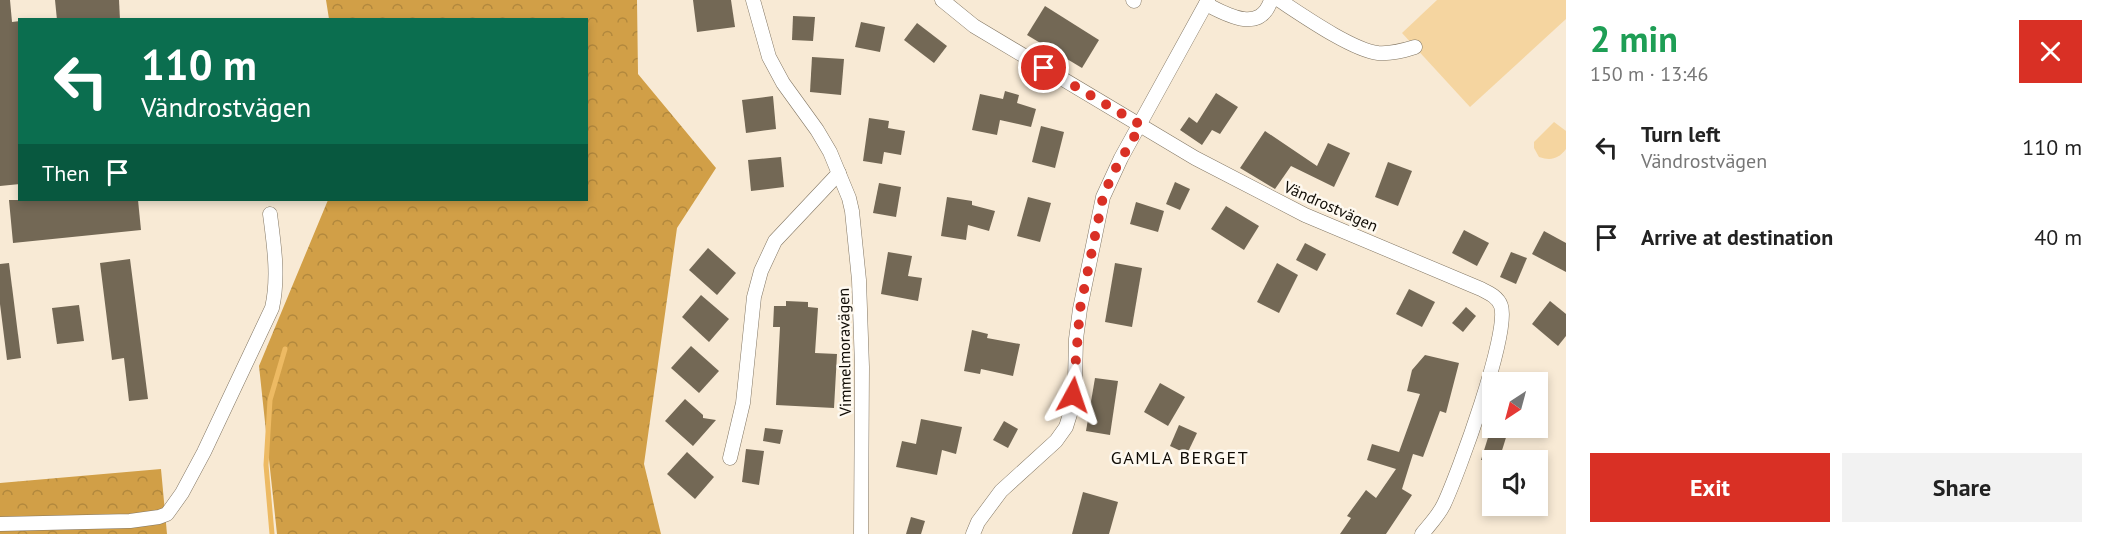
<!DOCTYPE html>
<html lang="en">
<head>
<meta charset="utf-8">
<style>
	:root { --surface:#fff; --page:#f2f2f2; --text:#222; --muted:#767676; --accent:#d93025 }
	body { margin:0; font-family:"PT Sans",sans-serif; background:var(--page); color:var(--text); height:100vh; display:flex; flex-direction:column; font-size:22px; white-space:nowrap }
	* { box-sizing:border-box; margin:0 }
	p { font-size:20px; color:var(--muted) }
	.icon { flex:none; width:33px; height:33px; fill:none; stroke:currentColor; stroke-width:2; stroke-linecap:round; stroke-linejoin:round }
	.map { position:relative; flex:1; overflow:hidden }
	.drawer { display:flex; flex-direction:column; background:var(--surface); width:540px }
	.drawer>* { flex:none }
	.hud { position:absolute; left:18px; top:18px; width:570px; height:183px; border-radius:0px; box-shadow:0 3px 9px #0003; background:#0b6e4f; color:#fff; overflow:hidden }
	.needle { width:39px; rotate:216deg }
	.fabs { position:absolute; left:1482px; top:372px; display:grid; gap:12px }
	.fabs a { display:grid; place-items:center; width:66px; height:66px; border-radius:0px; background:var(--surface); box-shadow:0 3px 9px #0003; font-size:30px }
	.pin { position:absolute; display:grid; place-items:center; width:51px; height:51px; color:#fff; margin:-26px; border:3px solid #fff; border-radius:50%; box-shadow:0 2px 6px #0007 }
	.me { position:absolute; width:66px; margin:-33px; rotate:5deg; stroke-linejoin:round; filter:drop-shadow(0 0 4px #0008) }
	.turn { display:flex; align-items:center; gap:21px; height:126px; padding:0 24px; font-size:27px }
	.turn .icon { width:78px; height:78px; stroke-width:2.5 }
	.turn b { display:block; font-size:42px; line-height:51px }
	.then { display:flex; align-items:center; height:57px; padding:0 24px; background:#0003; gap:12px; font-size:22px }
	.round { display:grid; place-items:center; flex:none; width:63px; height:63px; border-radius:0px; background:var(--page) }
	.summary { display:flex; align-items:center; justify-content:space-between; height:102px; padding:0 24px }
	h1 { font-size:36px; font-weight:700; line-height:45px; color:#1e9e55 }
	.action { display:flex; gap:12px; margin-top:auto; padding:12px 24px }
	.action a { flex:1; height:69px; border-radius:0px; background:var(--accent); color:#fff; font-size:24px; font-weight:700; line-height:69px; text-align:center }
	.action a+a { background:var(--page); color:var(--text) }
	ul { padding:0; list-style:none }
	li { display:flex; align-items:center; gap:18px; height:90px; padding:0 24px }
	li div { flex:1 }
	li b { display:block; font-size:22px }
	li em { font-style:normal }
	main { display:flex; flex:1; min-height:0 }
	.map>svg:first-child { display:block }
</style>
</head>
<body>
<main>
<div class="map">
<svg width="1566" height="534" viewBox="0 0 1566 534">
	<defs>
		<pattern id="forest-crowns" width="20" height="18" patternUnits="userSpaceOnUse" patternTransform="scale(1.5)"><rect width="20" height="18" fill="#d19f47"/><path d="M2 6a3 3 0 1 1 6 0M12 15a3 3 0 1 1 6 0" fill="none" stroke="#b2883d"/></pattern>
	</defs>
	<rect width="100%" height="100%" fill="#f8ead5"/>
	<g fill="#f5d5a0">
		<polygon points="1437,0 1566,0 1566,19 1470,107 1402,33"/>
		<path d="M1554,122L1566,131V149C1558,159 1551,161 1539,157L1534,148V142Z"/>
	</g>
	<g fill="url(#forest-crowns)">
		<polygon points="326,0 637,0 638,74 716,168 677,228 644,464 661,534 277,534 259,366 328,200 586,200 586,20 329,19"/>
		<polygon points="161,469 167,534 0,534 0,483"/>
	</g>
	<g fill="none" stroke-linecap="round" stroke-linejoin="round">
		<polyline stroke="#edba63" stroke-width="5" points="272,534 266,465 270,400 285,349"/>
	</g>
	<g fill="#736855">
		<polygon points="0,0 10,0 12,22 20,21 20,184 0,186"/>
		<polygon points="55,0 119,0 120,20 57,20"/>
		<polygon points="693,0 731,0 735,27 697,32"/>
		<polygon points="1045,6 1099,40 1082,68 1027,35"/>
		<polygon points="793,16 815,17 813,41 792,40"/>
		<polygon points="861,22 885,27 880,52 855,47"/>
		<polygon points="917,23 947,46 934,63 904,40"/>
		<polygon points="812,57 844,59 841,95 810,92"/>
		<polygon points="1005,91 1019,95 1017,103 1036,109 1031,127 1000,120 997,135 972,130 980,94 1003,99"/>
		<polygon points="1216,93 1238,107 1220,134 1212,130 1202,145 1180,130 1189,117 1197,123"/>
		<polygon points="773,96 776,129 746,133 742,100"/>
		<polygon points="869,118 889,121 888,128 905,131 901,155 884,152 882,164 863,161"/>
		<polygon points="1041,126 1064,132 1055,168 1032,162"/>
		<polygon points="1265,131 1317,166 1328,143 1350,153 1334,187 1291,166 1275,189 1240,168"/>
		<polygon points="781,157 784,187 751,191 748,160"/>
		<polygon points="1388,162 1412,171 1398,206 1375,197"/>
		<polygon points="1175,182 1190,189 1180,210 1166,204"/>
		<polygon points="879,183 901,187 896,217 873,213"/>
		<polygon points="947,197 972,201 972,205 995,211 989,231 968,225 966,240 941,236"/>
		<polygon points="1028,197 1051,203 1040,242 1017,236"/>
		<polygon points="9,200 138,200 141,230 13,243"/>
		<polygon points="1136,202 1164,211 1158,232 1130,224"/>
		<polygon points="1226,206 1259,226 1244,250 1211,229"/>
		<polygon points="1464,230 1489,243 1477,266 1452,253"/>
		<polygon points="1544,231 1566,243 1566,272 1532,254"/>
		<polygon points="1305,243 1326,254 1317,271 1296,260"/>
		<polygon points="708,248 736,273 717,295 689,270"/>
		<polygon points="888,252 912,256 908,276 922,278 918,301 881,294"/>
		<polygon points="1511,252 1527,258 1516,284 1500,277"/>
		<polygon points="130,259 148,399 129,401 124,358 112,360 100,263"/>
		<polygon points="9,263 21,358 7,360 0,304 0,264"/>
		<polygon points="1115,263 1142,268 1132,327 1105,322"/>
		<polygon points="1277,263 1298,275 1279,313 1257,302"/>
		<polygon points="1409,289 1435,302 1422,327 1396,314"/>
		<polygon points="701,295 729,319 709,342 682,317"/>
		<polygon points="786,301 808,302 808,307 818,308 815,353 837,354 834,408 776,405 780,327 773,327 774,306 786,306"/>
		<polygon points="1550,301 1566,314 1566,336 1558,346 1532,324"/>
		<polygon points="79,305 84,341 57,344 52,308"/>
		<polygon points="1466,307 1476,316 1463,332 1452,323"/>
		<polygon points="972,330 988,334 987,338 1020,344 1013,376 981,369 980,374 964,371"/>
		<polygon points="691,346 719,371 699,393 671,368"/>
		<polygon points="1425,355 1459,363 1446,413 1440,411 1423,457 1413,454 1402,489 1412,495 1386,534 1340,534 1351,518 1347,516 1366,490 1376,498 1396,469 1367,460 1372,444 1399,452 1420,394 1407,391 1412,370"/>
		<polygon points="1095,378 1118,381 1110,435 1086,431"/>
		<polygon points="1160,383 1185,397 1168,426 1144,412"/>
		<polygon points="685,399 703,415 703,418 716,420 693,446 665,421"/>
		<polygon points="921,419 962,427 956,454 942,450 937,475 896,467 902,441 916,444"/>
		<polygon points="1004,421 1018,429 1008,448 993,440"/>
		<polygon points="1179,425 1197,433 1187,454 1170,446"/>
		<polygon points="765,428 783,430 780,444 763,441"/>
		<polygon points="1491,428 1509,428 1499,460 1481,460"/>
		<polygon points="746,449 764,451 759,485 742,482"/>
		<polygon points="687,452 714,477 695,499 667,474"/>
		<polygon points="1083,492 1118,502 1109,534 1072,534"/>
		<polygon points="911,517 925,521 921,534 906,534"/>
	</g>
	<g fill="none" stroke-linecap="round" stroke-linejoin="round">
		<defs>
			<g id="street">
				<polyline points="753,0 769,57 783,83 817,130 830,152 849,198 852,211 859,280 862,367 861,534"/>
				<path d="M942,0L974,26L1195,158L1305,215L1481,289C1489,293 1498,297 1501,306C1510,333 1458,474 1444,504C1439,515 1430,524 1422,534"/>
				<polyline points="1133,0 1134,1"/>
				<path d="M1279,0C1302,15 1352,50 1378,53C1391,54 1402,51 1415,47"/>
				<path d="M1206,4C1227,15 1260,34 1271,0"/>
				<polyline points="730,458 743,403 754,297 761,271 775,241 839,173"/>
				<path d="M0,524L130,521L159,517L167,514L182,493L204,452L272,308C279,277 274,245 270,214"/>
				<polyline points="973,534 978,522 1001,491 1056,441 1066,427 1071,411 1075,380 1076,339 1080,309 1103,197 1121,158 1208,0"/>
			</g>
		</defs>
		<use href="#street" stroke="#827663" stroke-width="15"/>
		<use href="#street" stroke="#fff" stroke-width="14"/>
	</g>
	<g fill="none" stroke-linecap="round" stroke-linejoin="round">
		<polyline stroke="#d93025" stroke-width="10" stroke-dasharray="0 18" points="1044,68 1141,125 1113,173 1103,197 1080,309 1073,395"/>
	</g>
	<g text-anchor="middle" stroke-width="5" stroke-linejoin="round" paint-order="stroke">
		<g font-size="16" fill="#100c05" stroke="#fef9f0">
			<text transform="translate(1331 206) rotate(24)" y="6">Vändrostvägen</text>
			<text transform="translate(844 352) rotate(-91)" y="6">Vimmelmoravägen</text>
		</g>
		<g font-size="18" letter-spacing="1.5" fill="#100c05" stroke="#fef9f0">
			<text x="1180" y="464">GAMLA BERGET</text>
		</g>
	</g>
</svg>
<div class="fabs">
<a><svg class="needle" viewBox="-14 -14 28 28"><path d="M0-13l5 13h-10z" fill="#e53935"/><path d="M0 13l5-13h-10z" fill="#767676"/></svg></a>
<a><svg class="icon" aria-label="sound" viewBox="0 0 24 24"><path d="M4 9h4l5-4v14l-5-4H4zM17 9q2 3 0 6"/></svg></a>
</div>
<div class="pin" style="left:1044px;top:68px;background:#d93025"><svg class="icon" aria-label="arrive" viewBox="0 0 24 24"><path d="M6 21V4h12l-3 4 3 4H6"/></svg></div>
<svg class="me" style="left:1073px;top:395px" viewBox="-20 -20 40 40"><path d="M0-17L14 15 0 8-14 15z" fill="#d93025" stroke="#fff" stroke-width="4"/></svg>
<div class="hud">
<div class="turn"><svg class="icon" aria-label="left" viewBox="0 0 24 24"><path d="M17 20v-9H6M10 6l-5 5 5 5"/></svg><div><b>110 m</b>Vändrostvägen</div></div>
<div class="then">Then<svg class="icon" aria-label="arrive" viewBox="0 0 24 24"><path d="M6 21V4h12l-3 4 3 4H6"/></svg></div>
</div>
</div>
<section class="drawer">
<div class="summary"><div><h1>2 min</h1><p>150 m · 13:46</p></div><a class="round" style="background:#d93025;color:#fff"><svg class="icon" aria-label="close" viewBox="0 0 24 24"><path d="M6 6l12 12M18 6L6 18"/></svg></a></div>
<ul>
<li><svg class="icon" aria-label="left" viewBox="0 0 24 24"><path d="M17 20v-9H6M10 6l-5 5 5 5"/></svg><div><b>Turn left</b><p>Vändrostvägen</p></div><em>110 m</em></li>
<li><svg class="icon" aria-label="arrive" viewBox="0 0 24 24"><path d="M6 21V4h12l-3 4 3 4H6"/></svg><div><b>Arrive at destination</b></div><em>40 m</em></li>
</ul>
<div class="action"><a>Exit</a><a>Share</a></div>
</section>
</main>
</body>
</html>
